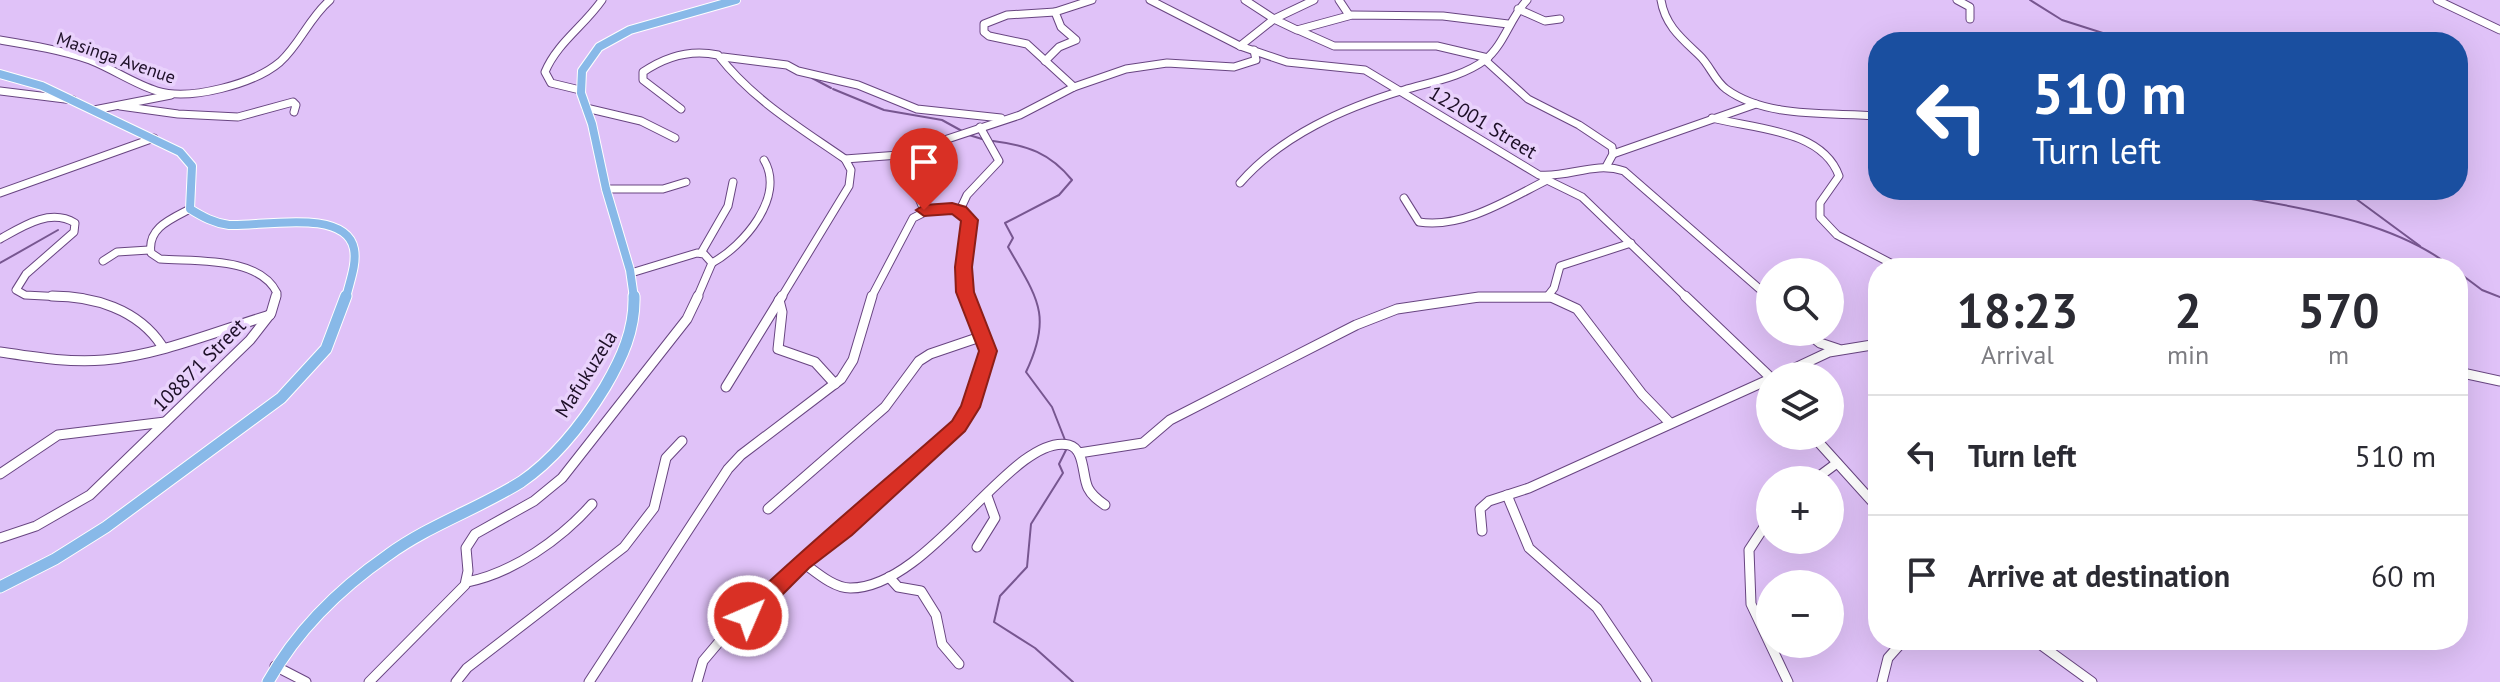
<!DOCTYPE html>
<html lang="en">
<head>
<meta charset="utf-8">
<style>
	:root { --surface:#fff; --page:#f2f2f3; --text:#2b2b33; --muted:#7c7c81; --line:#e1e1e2 }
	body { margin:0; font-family:"PT Sans",sans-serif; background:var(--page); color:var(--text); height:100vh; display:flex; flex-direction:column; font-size:30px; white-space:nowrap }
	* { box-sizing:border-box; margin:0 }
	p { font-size:26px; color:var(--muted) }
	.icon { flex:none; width:44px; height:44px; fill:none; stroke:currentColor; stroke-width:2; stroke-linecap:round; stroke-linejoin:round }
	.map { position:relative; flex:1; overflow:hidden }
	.sheet { position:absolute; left:1868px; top:258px; width:600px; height:392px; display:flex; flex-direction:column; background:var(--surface); border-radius:32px; box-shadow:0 8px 32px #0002 }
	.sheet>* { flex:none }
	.banner { position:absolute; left:1868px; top:32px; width:600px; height:168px; border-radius:32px; box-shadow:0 8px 32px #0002; background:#1a4fa0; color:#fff; overflow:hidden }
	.tools { position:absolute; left:1756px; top:258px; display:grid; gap:16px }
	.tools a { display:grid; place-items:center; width:88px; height:88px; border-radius:50%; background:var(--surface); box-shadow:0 8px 32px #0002; font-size:40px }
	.pin { position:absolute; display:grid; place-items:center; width:68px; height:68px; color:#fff; margin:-82px -34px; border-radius:50% 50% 50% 0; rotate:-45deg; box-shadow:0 0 8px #0007 }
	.pin .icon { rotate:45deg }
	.me { position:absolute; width:88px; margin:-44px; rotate:45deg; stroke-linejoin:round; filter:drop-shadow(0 0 6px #0008) }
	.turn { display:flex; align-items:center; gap:28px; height:168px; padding:0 32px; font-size:36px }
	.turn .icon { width:104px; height:104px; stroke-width:2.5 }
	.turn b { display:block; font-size:56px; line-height:68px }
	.eta { display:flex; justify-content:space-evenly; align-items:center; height:136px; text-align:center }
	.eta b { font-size:48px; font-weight:700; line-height:56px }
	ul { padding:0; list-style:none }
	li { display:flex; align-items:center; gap:24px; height:120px; padding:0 32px; border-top:2px solid var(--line) }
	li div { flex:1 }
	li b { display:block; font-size:30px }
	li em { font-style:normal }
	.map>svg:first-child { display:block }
</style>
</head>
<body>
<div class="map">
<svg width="2500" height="682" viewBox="0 0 2500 682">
	<rect width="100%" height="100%" fill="#e0c2f8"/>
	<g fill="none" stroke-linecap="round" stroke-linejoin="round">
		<g stroke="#775690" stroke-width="2">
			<polyline points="2030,0 2062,20 2131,42"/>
			<polyline points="812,78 831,88"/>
			<polyline points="833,89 884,110 942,120 962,131"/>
			<polyline points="969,135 982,139"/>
			<path d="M993,141C1027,145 1050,153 1072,180L1059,195L1005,223L1013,238L1008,247C1037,298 1053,315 1026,372L1052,407L1065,440"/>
			<path d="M2204,190C2285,207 2386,215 2453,268"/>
			<polyline points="2344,190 2420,246"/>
			<polyline points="0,263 58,230"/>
			<polyline points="2458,272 2482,290 2500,297"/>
			<polyline points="1066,450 1059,464 1063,473 1031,524 1027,567 1000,596 994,622 1035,648 1073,682"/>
		</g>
		<defs>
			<g id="minor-far1">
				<path d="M1150,0L1240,46L1287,62L1365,70L1539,175C1569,178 1594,161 1624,171L1770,298"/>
				<polyline points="1314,0 1274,19 1297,30 1352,15 1443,16 1508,24"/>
				<polyline points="1339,0 1349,15"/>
				<path d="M1661,0C1665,25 1681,38 1699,55C1710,65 1714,80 1726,89C1767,119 1830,112 1878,116"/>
				<polyline points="1957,0 1970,7 1970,19"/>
				<polyline points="2437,0 2500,30"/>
				<polyline points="1518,9 1545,21 1560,19"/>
				<polyline points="1055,12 1007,15 984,24 984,32 989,36 1027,44 1074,87"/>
				<polyline points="1298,30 1334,46 1437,46 1488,58"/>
				<path d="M0,40C30,45 61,50 90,60C113,69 134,84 157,91C190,101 254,84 280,62C300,44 309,18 330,0"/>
				<polyline points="1240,46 1274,19 1245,0"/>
				<polyline points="723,57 787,65 798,71 858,85 917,109 1001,118"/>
				<polyline points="1485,60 1528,99 1579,125 1612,147 1613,154 1607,165"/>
				<polyline points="1045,61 1059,47 1076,40 1061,27 1055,12 1092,0"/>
				<path d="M580,90L551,83L545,72C557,43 584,26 602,0"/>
				<polyline points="0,91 73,100"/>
				<polyline points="120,106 178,114 238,117 293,102 296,105 294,112"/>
				<polyline points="586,108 641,121 675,138"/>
				<path d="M681,109L643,80V72C665,57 691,49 718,55C753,100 799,127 845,159L851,170L849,186L781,298"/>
				<polyline points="94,110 171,95"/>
				<path d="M1712,118C1754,129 1822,129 1839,176L1820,203V217L1837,235L1900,268"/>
				<polyline points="1613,154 1756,104"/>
				<polyline points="845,159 899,155 1020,115 1074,87 1126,69 1167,63 1234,67 1256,60 1254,50"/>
				<polyline points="1543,178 1582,197 1687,298"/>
				<path d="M1240,183C1282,135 1344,108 1404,90C1431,82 1462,77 1485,60C1504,45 1510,18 1527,0"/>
				<polyline points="606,189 663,189 686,182"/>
				<polyline points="0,193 154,138"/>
				<path d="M1404,198L1419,222C1463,229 1509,199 1547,180"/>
				<path d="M190,209C171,219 147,228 151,253L160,259C196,262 259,256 277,293L276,298"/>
				<polyline points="924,210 917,194 941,157 936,141"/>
				<polyline points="960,210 967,195 999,161 980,127"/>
				<path d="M0,239C23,226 50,208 75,223L74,232L26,274L16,290L25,295L83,298"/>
				<polyline points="701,253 728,206 733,182"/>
				<polyline points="103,261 117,252 149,250"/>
				<path d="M712,263C743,246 786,197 764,160"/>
				<polyline points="631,273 697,253 704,254 712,263 697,298"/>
				<polyline points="1547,297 1554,288 1560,266 1631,243"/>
				<polyline points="871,298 913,218 931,209 960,210 969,220 964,267 967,298"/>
				<polyline points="1473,298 1553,298"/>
			</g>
			<g id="minor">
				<path d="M52,296C93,296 138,309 162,346"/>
				<polyline points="1685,296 1770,377"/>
				<polyline points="1768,296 1770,298"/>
				<polyline points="779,300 782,312 778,349 815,362 835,384"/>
				<polyline points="1806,332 1820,343 1838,349"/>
				<path d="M0,352C34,357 69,363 104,360C160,355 217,331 270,315"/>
				<polyline points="2458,372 2500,381"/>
				<polyline points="1778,376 1829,352 1878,344"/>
				<polyline points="726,387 782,296"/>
				<polyline points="1813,436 1878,508"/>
				<polyline points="1079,453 1143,443 1170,420 1356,325 1397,309 1479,297 1551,297 1577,309 1642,394 1670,423"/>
				<polyline points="0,474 58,435 165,422"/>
				<polyline points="1814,480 1837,463"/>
				<polyline points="1507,495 1529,548 1597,608 1647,682"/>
				<polyline points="768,509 885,407 919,361 930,354 983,336"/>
				<polyline points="1770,518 1749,550 1751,604 1788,682"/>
				<polyline points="1482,531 1480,509 1489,501 1529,488 1770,379"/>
				<polyline points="0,538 36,526 90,495 250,340 271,313 276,296"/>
				<polyline points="977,547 995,518 987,496"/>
				<path d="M802,562C815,571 833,588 850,588C930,589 1013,431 1069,445C1085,449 1082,476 1088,488C1092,496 1098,500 1105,505"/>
				<polyline points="889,577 898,587 921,591 936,615 942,644 959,664"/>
				<path d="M467,582C513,573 561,539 592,504"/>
				<polyline points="2034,640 2092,682"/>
				<polyline points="275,666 306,682"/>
				<polyline points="369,682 465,585 468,571 466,548 475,534 534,501 562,478 687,319 698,296"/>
				<polyline points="456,682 467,668 624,547 654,508 666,458 682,441"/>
				<polyline points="589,682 728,469 741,455 841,379 853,360 872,296"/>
				<polyline points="697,682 703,661 719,642 802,562 845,529 959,426 971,407 988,351 966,296"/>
				<polyline points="1882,682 1888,658 1904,640"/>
			</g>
			<g id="major-far1">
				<path d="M0,74L42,86L180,152L192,166L190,209C203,217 214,223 229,225C259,227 346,207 354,249C357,265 349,283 346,298"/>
				<polyline points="634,298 630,270 606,189 592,124 581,93 582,71 599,47 630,30 736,0"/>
			</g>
			<g id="major">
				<polyline points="0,587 55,559 106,527 281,398 326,349 346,296"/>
				<path d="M268,682C297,630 339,589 388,555C429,525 478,509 521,482C556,458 583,423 605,387C622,358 635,330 634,296"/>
			</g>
		</defs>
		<use href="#minor-far1" stroke="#684581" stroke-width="9"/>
		<use href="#minor" stroke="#684581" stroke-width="11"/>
		<use href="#major-far1" stroke="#fff" stroke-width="10"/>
		<use href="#major" stroke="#fff" stroke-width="13"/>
		<use href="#minor-far1" stroke="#fff" stroke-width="7"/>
		<use href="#minor" stroke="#fff" stroke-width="9"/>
		<use href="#major-far1" stroke="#88b9e8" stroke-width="8"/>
		<use href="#major" stroke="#88b9e8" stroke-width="11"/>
	</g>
	<path fill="#d93025" stroke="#8d1f18" stroke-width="2" d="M952,203L966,207L978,220L972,267L974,292L997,351L980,407L965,431L852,535L809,568L755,622L748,625L740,622L737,616L740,609C807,544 881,484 952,421L961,406L979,351L956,292L955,267L961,221L952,214L924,216L916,210L924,205Z"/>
	<g text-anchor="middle" stroke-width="7" stroke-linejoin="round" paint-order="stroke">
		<g font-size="18" fill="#1d0f27" stroke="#e9d2fc">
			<text transform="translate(116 58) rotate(19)" y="6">Masinga Avenue</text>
		</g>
		<g font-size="20" fill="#1d0f27" stroke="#e9d2fc">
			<text transform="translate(1483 122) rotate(31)" y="7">122001 Street</text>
			<text transform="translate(199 365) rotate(-45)" y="7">108871 Street</text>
			<text transform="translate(586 374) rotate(-58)" y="7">Mafukuzela</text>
		</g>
	</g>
</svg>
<div class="tools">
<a><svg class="icon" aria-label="search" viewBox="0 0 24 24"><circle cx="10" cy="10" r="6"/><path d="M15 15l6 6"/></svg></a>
<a><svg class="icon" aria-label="layers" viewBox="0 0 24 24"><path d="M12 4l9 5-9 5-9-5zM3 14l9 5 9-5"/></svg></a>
<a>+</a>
<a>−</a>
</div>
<div class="pin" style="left:924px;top:210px;background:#d93025"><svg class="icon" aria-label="arrive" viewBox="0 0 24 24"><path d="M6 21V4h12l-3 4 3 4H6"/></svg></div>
<svg class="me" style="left:748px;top:616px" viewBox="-20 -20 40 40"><circle r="17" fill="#d93025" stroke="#fff" stroke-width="3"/><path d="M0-11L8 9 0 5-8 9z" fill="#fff"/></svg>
<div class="banner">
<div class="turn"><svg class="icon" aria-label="left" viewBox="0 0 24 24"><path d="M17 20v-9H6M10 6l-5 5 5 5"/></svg><div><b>510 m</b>Turn left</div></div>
</div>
<section class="sheet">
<div class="eta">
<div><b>18:23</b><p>Arrival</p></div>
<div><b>2</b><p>min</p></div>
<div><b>570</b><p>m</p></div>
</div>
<ul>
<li><svg class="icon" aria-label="left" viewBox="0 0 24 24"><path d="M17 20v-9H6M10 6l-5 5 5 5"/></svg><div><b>Turn left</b></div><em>510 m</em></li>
<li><svg class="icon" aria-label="arrive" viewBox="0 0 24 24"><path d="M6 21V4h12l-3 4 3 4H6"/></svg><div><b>Arrive at destination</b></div><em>60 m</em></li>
</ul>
</section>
</div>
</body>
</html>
